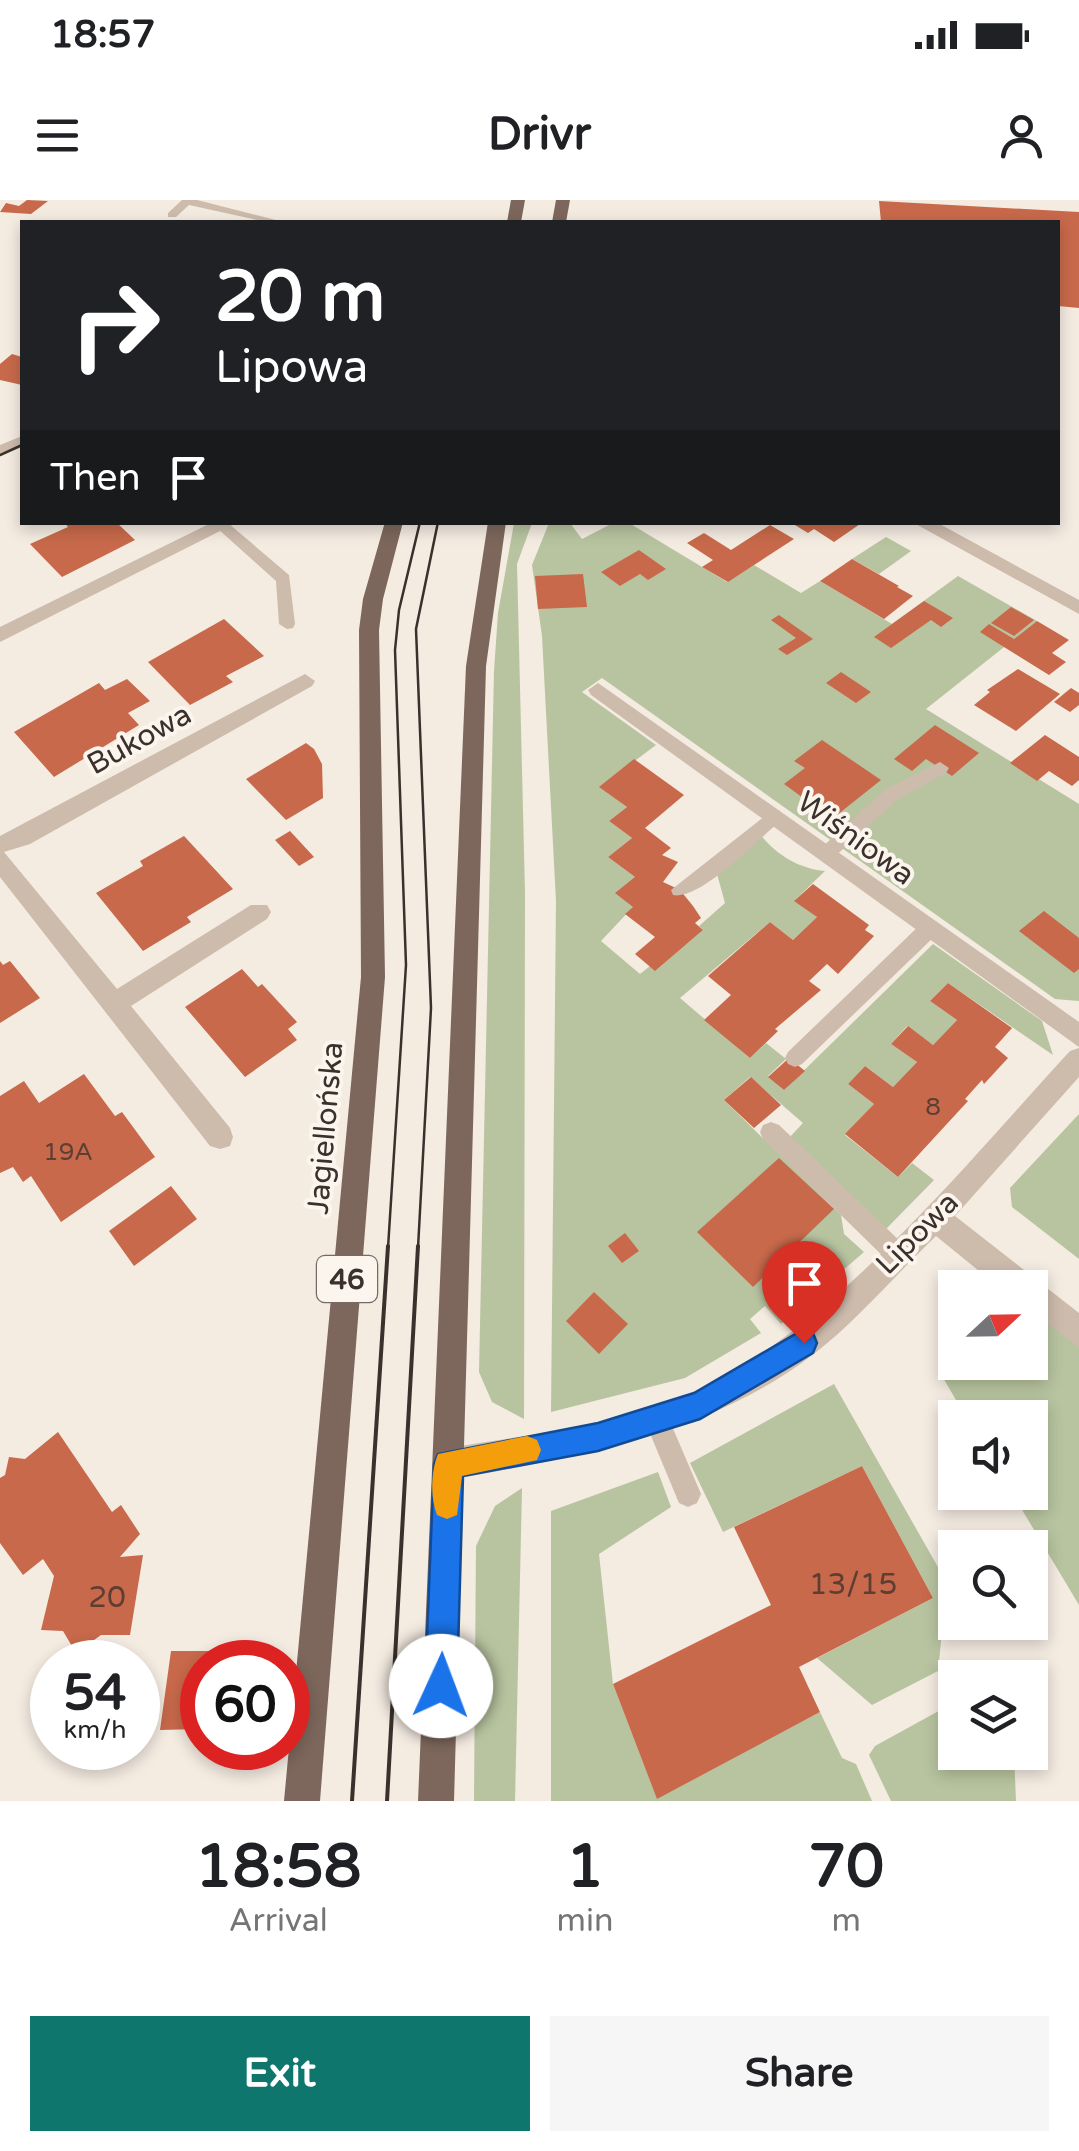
<!DOCTYPE html>
<html lang="en">
<head>
<meta charset="utf-8">
<style>
	:root { --surface:#fff; --page:#f6f6f6; --text:#202124; --muted:#757577; --accent:#0f766e }
	body { margin:0; font-family:"Varela Round",sans-serif; background:var(--page); color:var(--text); height:100vh; display:flex; flex-direction:column; font-size:38px; white-space:nowrap }
	* { box-sizing:border-box; margin:0 }
	p { font-size:32px; color:var(--muted) }
	.icon { flex:none; width:55px; height:55px; fill:none; stroke:currentColor; stroke-width:2; stroke-linecap:round; stroke-linejoin:round }
	.map { position:relative; height:1601px; overflow:hidden }
	.details { display:flex; flex-direction:column; background:var(--surface); flex:1 }
	.details>* { flex:none }
	.hud { position:absolute; left:20px; top:20px; width:1040px; height:305px; border-radius:0px; box-shadow:0 5px 15px #0003; background:#202124; color:#fff; overflow:hidden }
	.needle { width:65px; rotate:68deg }
	.tools { position:absolute; left:938px; top:1070px; display:grid; gap:20px }
	.tools a { display:grid; place-items:center; width:110px; height:110px; border-radius:0px; background:var(--surface); box-shadow:0 5px 15px #0003; font-size:50px }
	.speed { position:absolute; left:30px; top:1440px; display:flex; gap:20px; font-size:50px; font-weight:700; text-align:center }
	.speed>* { display:grid; place-content:center; width:130px; height:130px; border-radius:50%; background:var(--surface); box-shadow:0 5px 15px #0003; line-height:1 }
	.speed small { font-size:25px; font-weight:400 }
	.speed .limit { border:15px solid #d22; background:#fff; color:#111 }
	.pin { position:absolute; display:grid; place-items:center; width:85px; height:85px; color:#fff; margin:-102px -42px; border-radius:50% 50% 50% 0; rotate:-45deg; box-shadow:0 0 10px #0007 }
	.pin .icon { rotate:45deg }
	.me { position:absolute; width:110px; margin:-55px; rotate:2deg; stroke-linejoin:round; filter:drop-shadow(0 0 8px #0008) }
	.turn { display:flex; align-items:center; gap:35px; height:210px; padding:0 30px; font-size:45px }
	.turn .icon { width:130px; height:130px; stroke-width:2.5 }
	.turn b { display:block; font-size:70px; line-height:85px }
	.then { display:flex; align-items:center; height:95px; padding:0 30px; background:#0003; gap:20px; font-size:38px }
	.eta { display:flex; justify-content:space-evenly; align-items:center; height:170px; text-align:center }
	.eta b { font-size:60px; font-weight:800; line-height:70px }
	.primary-button { display:flex; gap:20px; margin-top:auto; padding:20px 30px }
	.primary-button a { flex:1; height:115px; border-radius:0px; background:var(--accent); color:#fff; font-size:40px; font-weight:800; line-height:115px; text-align:center }
	.primary-button a+a { background:var(--page); color:var(--text) }
	.status { display:flex; justify-content:space-between; align-items:center; height:70px; padding:0 50px; background:var(--surface); direction:ltr }
	.status svg { height:28px; fill:currentColor }
	header { display:flex; justify-content:space-between; align-items:center; height:130px; padding:0 30px; background:var(--surface); font-size:45px; font-weight:800 }
	.map>svg:first-child { display:block }
</style>
</head>
<body>
<div class="status"><b>18:57</b><svg viewBox="0 0 49 12"><path d="M0 12V9h3v3zM5 12V6h3v6zM10 12V3h3v9zM15 12V0h3v12zM26 1h20v11H26zM47 4h2v5h-2z"/></svg></div>
<header><svg class="icon" aria-label="menu" viewBox="0 0 24 24"><path d="M4 6h16M4 12h16M4 18h16"/></svg>Drivr<svg class="icon" aria-label="person" viewBox="0 0 24 24"><circle cx="12" cy="8" r="4"/><path d="M4 21q1-7 8-7t8 7"/></svg></header>
<div class="map">
<svg width="1079" height="1601" viewBox="0 0 1079 1601">
	<rect width="100%" height="100%" fill="#f4ebe1"/>
	<g fill="#b8c4a0">
		<polygon points="514,323 532,323 517,364 525,693 524,1219 492,1202 479,1172 494,471 498,413"/>
		<path d="M549,323H570L582,339L613,323H629L727,382L754,365L801,393L820,381L892,424L958,376L1037,421L926,509L1079,604V801L1055,799L602,478L582,492L656,545L600,587L627,607L609,621L632,638L608,657L635,677L633,707L601,741L640,774L650,766L656,770L703,730L699,726L725,703L717,674L760,634C775,654 799,669 825,671L795,700L817,717L793,740L770,722L680,798L750,858L766,843L786,859L768,876L784,890L933,744L1042,821L1053,855L948,783L930,801L957,820L933,845L907,826L891,844L917,862L893,887L865,866L848,884L874,904L845,935L898,977L912,963L934,980L886,1029L788,939L803,923L750,877L724,900L841,1015L844,1034L864,1052L781,1124L765,1106L750,1119L761,1133L685,1178L551,1212L556,701L542,436L532,365Z"/>
		<polygon points="886,337 911,351 879,374 852,359"/>
		<polygon points="1079,914 1079,1059 1012,1007 1010,988"/>
		<polygon points="1030,1105 1079,1144 1079,1405 1012,1293 1030,1292 1030,1218 966,1217 939,1171 955,1152 955,1162 1030,1162"/>
		<polygon points="834,1184 947,1383 938,1471 872,1505 817,1458 933,1398 862,1266 723,1332 690,1263"/>
		<polygon points="658,1272 671,1307 599,1354 613,1484 657,1598 820,1512 842,1558 856,1564 872,1601 551,1601 551,1311"/>
		<polygon points="522,1288 515,1601 474,1601 476,1346 495,1306"/>
		<polygon points="955,1502 955,1552 1014,1553 1016,1601 891,1601 869,1555 875,1546"/>
	</g>
	<g fill="#c8694b">
		<polygon points="27,0 48,1 31,14 0,12 6,3 19,6"/>
		<polygon points="879,1 1079,12 1079,108 1058,106 1058,22 881,22"/>
		<polygon points="12,154 22,157 22,185 0,180 0,164"/>
		<polygon points="64,322 116,322 135,340 62,377 30,344 68,327"/>
		<polygon points="790,322 863,322 834,342 814,329 808,333"/>
		<polygon points="770,325 794,339 728,382 702,367 713,360 687,343 704,333 731,350"/>
		<polygon points="639,350 666,369 648,380 640,374 620,386 601,372"/>
		<polygon points="852,359 899,386 897,387 913,396 884,419 820,381"/>
		<polygon points="583,374 587,407 538,409 535,376"/>
		<polygon points="924,401 953,418 941,427 931,420 891,448 874,437"/>
		<polygon points="1011,407 1034,420 1014,436 991,423"/>
		<polygon points="779,415 813,439 787,455 778,449 796,438 771,420"/>
		<polygon points="224,419 264,456 226,476 233,482 190,505 148,462"/>
		<polygon points="1037,421 1069,440 1052,453 1066,462 1049,475 980,432 989,424 1014,439"/>
		<polygon points="1018,469 1060,494 1016,531 974,505 990,492 987,490"/>
		<polygon points="841,472 871,492 856,503 826,483"/>
		<polygon points="127,479 150,501 128,513 139,525 54,577 14,532 99,483 105,490"/>
		<polygon points="1071,488 1079,493 1079,505 1070,512 1054,502"/>
		<polygon points="935,525 979,553 952,576 926,559 912,571 894,559"/>
		<polygon points="1045,535 1079,557 1079,580 1072,586 1049,571 1037,581 1010,563"/>
		<polygon points="822,540 881,580 832,619 784,584 805,568 794,561"/>
		<polygon points="306,543 314,549 322,564 323,598 286,620 246,579"/>
		<polygon points="634,559 684,595 645,628 671,648 662,655 678,662 663,682 680,690 693,706 701,718 695,723 703,730 655,771 635,754 655,737 625,714 633,707 615,693 635,677 608,657 632,638 609,621 627,607 599,587"/>
		<polygon points="290,631 314,657 299,666 275,640"/>
		<polygon points="184,636 233,689 187,717 191,722 143,751 96,693 143,666 140,661"/>
		<polygon points="813,684 869,725 865,730 874,736 838,774 827,764 809,781 821,790 775,829 778,831 750,858 704,820 731,795 708,776 770,722 793,740 817,717 794,701"/>
		<polygon points="1044,711 1079,738 1079,769 1074,773 1019,731"/>
		<polygon points="0,761 3,765 10,761 40,798 0,823"/>
		<polygon points="242,769 258,787 262,784 297,822 288,829 297,840 245,877 185,807"/>
		<polygon points="948,783 1012,828 995,847 1008,858 984,884 982,880 965,899 968,901 898,977 845,934 874,904 848,884 865,866 893,887 917,862 891,844 908,826 933,845 957,820 930,801"/>
		<polygon points="789,858 805,871 784,890 768,877"/>
		<polygon points="84,874 115,916 122,912 155,957 61,1022 31,976 23,982 13,967 0,973 0,896 24,881 39,903"/>
		<polygon points="751,877 781,905 754,928 724,900"/>
		<polygon points="779,958 834,1009 753,1087 697,1032"/>
		<polygon points="171,986 197,1019 134,1066 109,1031"/>
		<polygon points="625,1033 639,1051 622,1063 608,1046"/>
		<polygon points="594,1092 628,1124 599,1154 566,1121"/>
		<polygon points="58,1232 112,1312 121,1305 140,1334 120,1357 143,1355 130,1435 101,1435 76,1453 63,1431 41,1430 54,1376 43,1359 23,1375 0,1343 0,1278 5,1275 9,1257 25,1259"/>
		<polygon points="862,1266 933,1398 799,1467 820,1512 657,1599 613,1484 771,1405 734,1327"/>
		<polygon points="171,1451 232,1451 230,1462 202,1462 202,1529 160,1530"/>
	</g>
	<g fill="none" stroke-linecap="round" stroke-linejoin="round">
		<g fill="#cdbbac" fill-rule="evenodd">
			<polygon points="182,0 197,0 284,22 266,22 189,5 176,17 168,17 168,13"/>
			<polygon points="218,323 228,323 289,375 295,424 293,428 287,429 279,424 276,381 218,329"/>
			<polygon points="940,562 949,568 946,573 898,599 832,659 820,659 817,654 820,649 886,589"/>
			<path d="M774,609L780,611L783,616L780,621C759,639 700,701 673,695L671,690Z"/>
			<polygon points="930,720 937,722 940,728 937,734 802,864 795,867 788,864 785,858 788,852 923,722"/>
			<polygon points="771,922 779,925 905,1046 908,1054 905,1062 897,1065 889,1062 763,939 760,932 763,925"/>
			<polygon points="656,1207 665,1210 701,1294 697,1303 688,1307 679,1303 644,1219 647,1210"/>
		</g>
		<g fill="#cdbbac" fill-rule="evenodd">
			<polygon points="213,322 238,322 0,442 0,427"/>
			<polygon points="912,322 936,322 1079,400 1079,414"/>
			<polygon points="305,474 315,481 312,486 30,644 4,652 117,789 251,705 267,705 271,712 267,719 131,806 230,928 233,937 230,946 220,949 210,946 0,677 0,636"/>
			<polygon points="598,483 1079,822 1079,847 591,495 588,490"/>
			<path d="M1079,848V877L955,1016L1079,1113V1147L1030,1111V1088H1000L936,1036C896,1074 858,1120 815,1153C708,1236 578,1256 449,1280L438,1275L433,1264L438,1253L449,1248C529,1234 618,1226 694,1192C834,1128 966,964 1070,851Z"/>
		</g>
		<polygon fill="#cdbbac" fill-rule="evenodd" points="22,236 22,247 0,256 0,245"/>
		<g fill="#7d675c" fill-rule="evenodd">
			<polygon points="511,0 525,0 521,22 507,22"/>
			<polygon points="556,0 570,0 566,22 552,22"/>
			<polygon points="385,322 403,322 383,399 379,430 385,777 320,1601 284,1601 361,777 359,430 363,399"/>
			<polygon points="488,322 506,322 486,466 454,1601 418,1601 466,466"/>
		</g>
		<g stroke="#3b302b" stroke-width="2.5">
			<polyline points="0,255 22,245"/>
			<polyline points="388,1048 406,765 395,450 399,410 420,322"/>
			<polyline points="418,1048 431,808 416,429 438,322"/>
		</g>
		<g stroke="#3b302b" stroke-width="4">
			<polyline points="352,1601 388,1046"/>
			<polyline points="387,1601 418,1046"/>
		</g>
	</g>
	<polygon fill="#1a73e8" stroke="#114b97" stroke-width="2.5" points="804,1129 813,1133 817,1143 813,1153 700,1219 598,1251 463,1276 457,1486 452,1498 441,1502 430,1498 425,1486 434,1264 438,1254 598,1223 694,1193"/>
	<path fill="#f59e0b" d="M527,1236L537,1240L541,1250L537,1260L462,1276L457,1315L447,1319L437,1315C430,1298 431,1271 438,1254Z"/>
	<g text-anchor="middle" stroke-width="8" stroke-linejoin="round" paint-order="stroke">
		<g font-size="25" fill="#5e3e33">
			<text x="933" y="915">8</text>
			<text x="68" y="960">19A</text>
		</g>
		<rect fill="#fbf5ee" stroke="#756b66" stroke-width="2.5" x="317" y="1056" width="60" height="46" rx="8"/>
		<g font-size="28" font-weight="bold" fill="#3b302b">
			<text x="347" y="1089">46</text>
		</g>
		<g font-size="30" fill="#3b302b" stroke="#fbf5ee">
			<text transform="translate(139 539) rotate(-29)" y="10">Bukowa</text>
			<text transform="translate(856 638) rotate(36)" y="10">Wiśniowa</text>
			<text transform="translate(325 928) rotate(-85)" y="10">Jagiellońska</text>
			<text transform="translate(917 1033) rotate(-45)" y="10">Lipowa</text>
		</g>
		<g font-size="30" fill="#5e3e33">
			<text x="853" y="1394">13/15</text>
			<text x="107" y="1407">20</text>
		</g>
	</g>
</svg>
<div class="tools">
<a><svg class="needle" viewBox="-14 -14 28 28"><path d="M0-13l5 13h-10z" fill="#e53935"/><path d="M0 13l5-13h-10z" fill="#757577"/></svg></a>
<a><svg class="icon" aria-label="sound" viewBox="0 0 24 24"><path d="M4 9h4l5-4v14l-5-4H4zM17 9q2 3 0 6"/></svg></a>
<a><svg class="icon" aria-label="search" viewBox="0 0 24 24"><circle cx="10" cy="10" r="6"/><path d="M15 15l6 6"/></svg></a>
<a><svg class="icon" aria-label="layers" viewBox="0 0 24 24"><path d="M12 4l9 5-9 5-9-5zM3 14l9 5 9-5"/></svg></a>
</div>
<div class="speed"><div>54<small>km/h</small></div><div class="limit">60</div></div>
<div class="pin" style="left:804px;top:1143px;background:#d93025"><svg class="icon" aria-label="arrive" viewBox="0 0 24 24"><path d="M6 21V4h12l-3 4 3 4H6"/></svg></div>
<svg class="me" style="left:441px;top:1486px" viewBox="-20 -20 40 40"><circle r="19" fill="#fff"/><path d="M0-13L10 11 0 6-10 11z" fill="#1a73e8"/></svg>
<div class="hud">
<div class="turn"><svg class="icon" aria-label="right" viewBox="0 0 24 24"><path d="M7 20v-9h11M14 6l5 5-5 5"/></svg><div><b>20 m</b>Lipowa</div></div>
<div class="then">Then<svg class="icon" aria-label="arrive" viewBox="0 0 24 24"><path d="M6 21V4h12l-3 4 3 4H6"/></svg></div>
</div>
</div>
<section class="details">
<div class="eta">
<div><b>18:58</b><p>Arrival</p></div>
<div><b>1</b><p>min</p></div>
<div><b>70</b><p>m</p></div>
</div>
<div class="primary-button"><a>Exit</a><a>Share</a></div>
</section>
</body>
</html>
